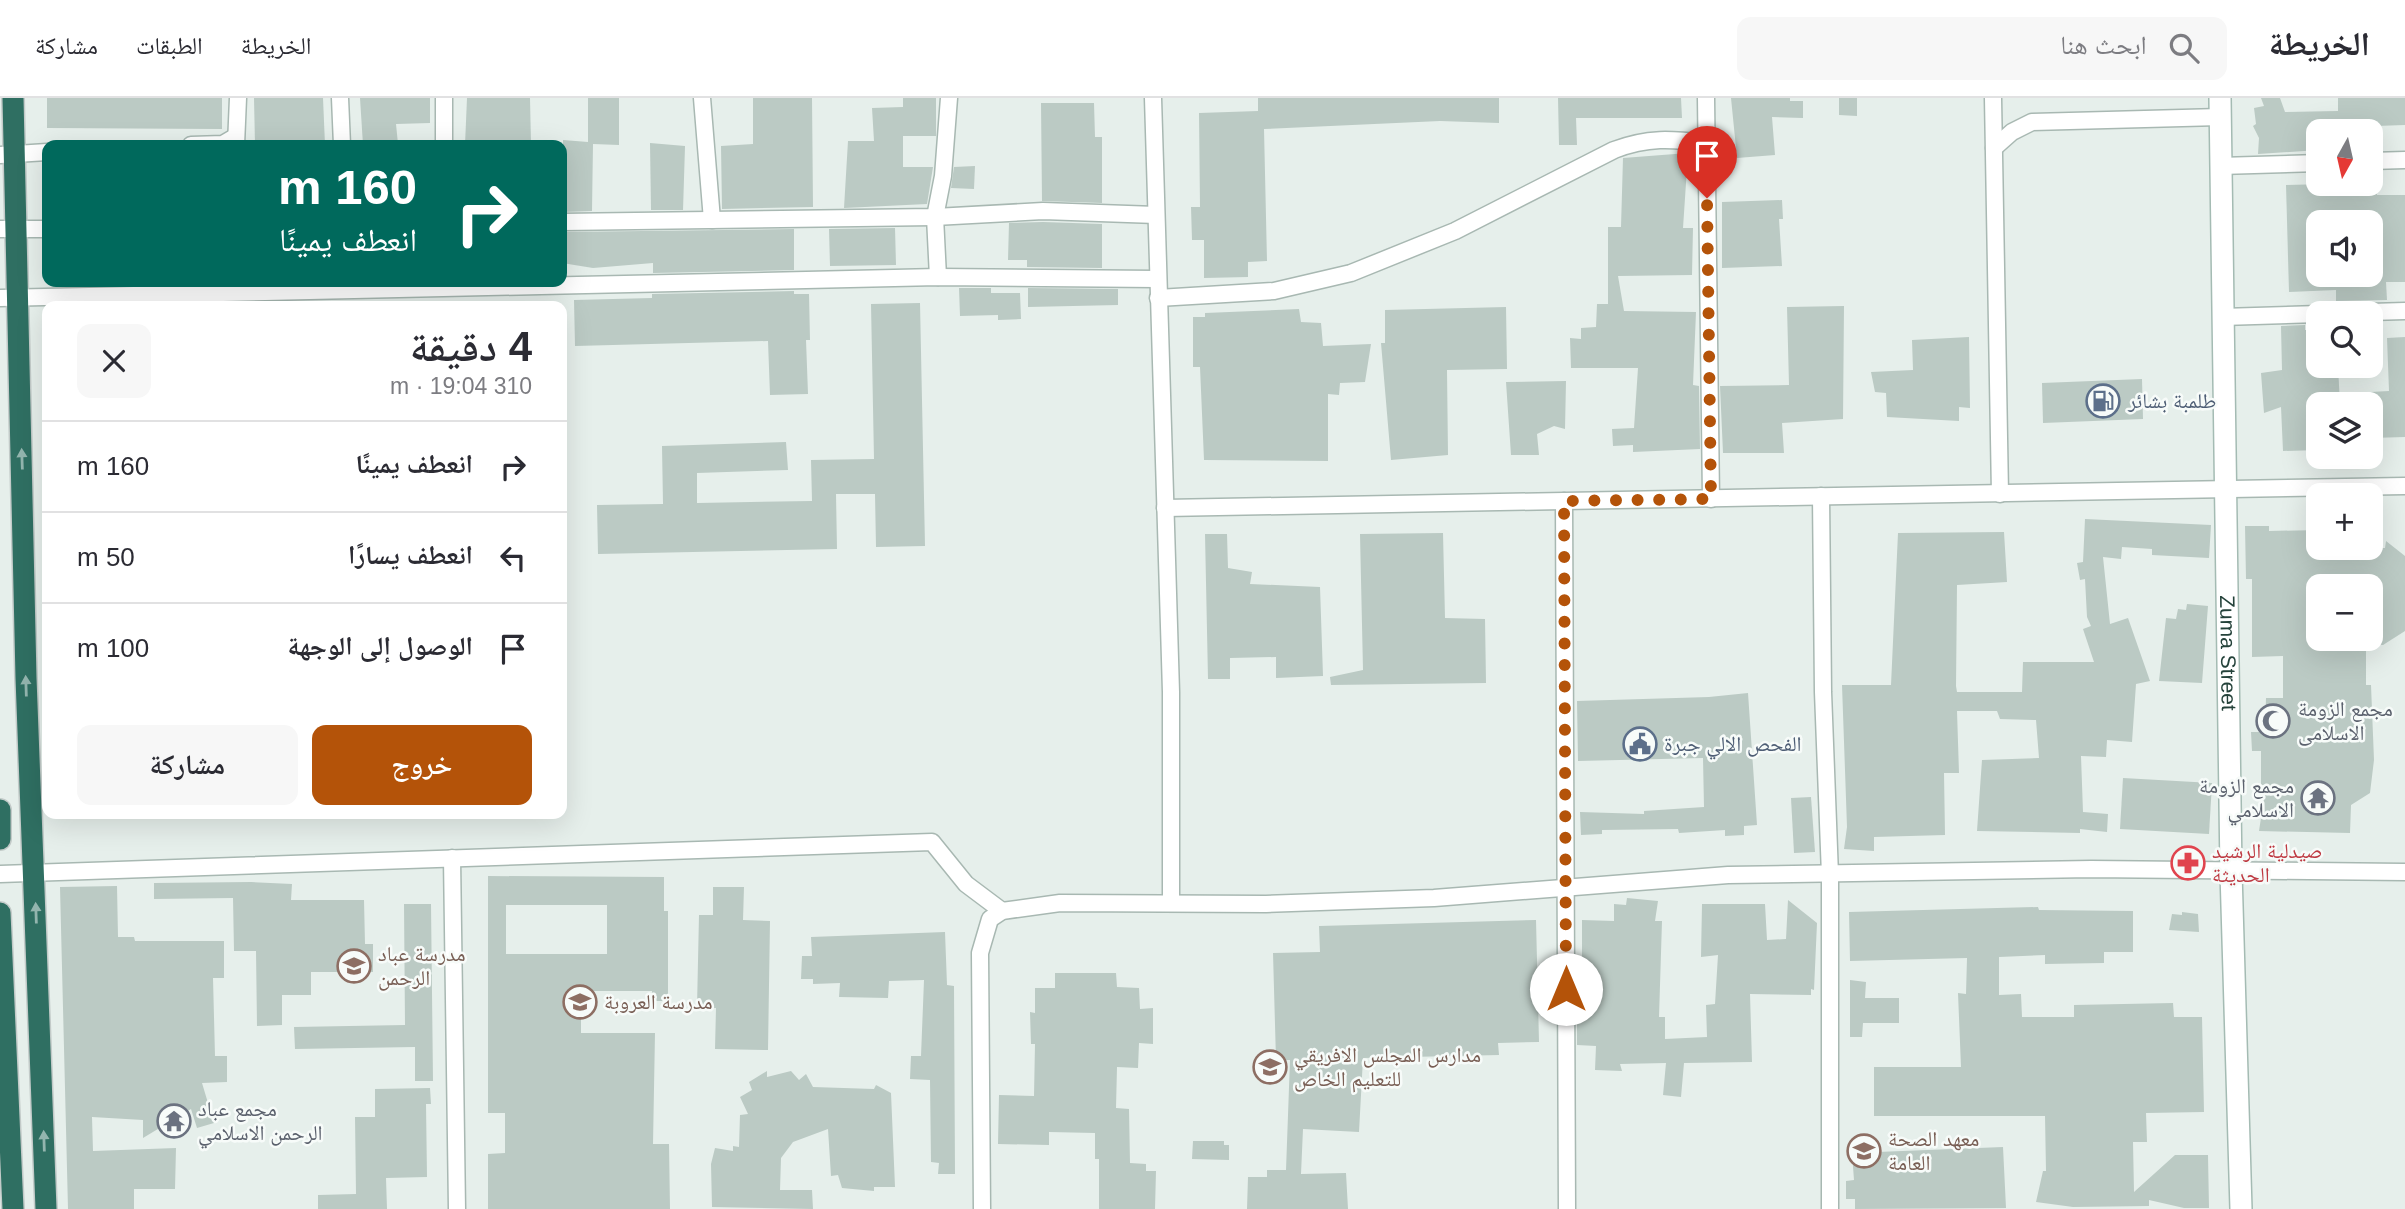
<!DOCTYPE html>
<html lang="ar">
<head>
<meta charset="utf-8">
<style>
	:root { --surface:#fff; --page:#f7f7f7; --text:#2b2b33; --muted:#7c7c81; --line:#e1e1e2; --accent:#b45309 }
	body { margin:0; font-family:Helvetica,"Noto Naskh Arabic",sans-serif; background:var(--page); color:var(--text); direction:rtl; height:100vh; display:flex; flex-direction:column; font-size:26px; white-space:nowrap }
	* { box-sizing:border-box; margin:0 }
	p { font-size:23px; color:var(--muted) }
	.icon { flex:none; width:38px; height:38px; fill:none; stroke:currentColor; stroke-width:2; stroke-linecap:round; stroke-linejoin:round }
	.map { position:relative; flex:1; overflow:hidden; direction:ltr }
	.details { position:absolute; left:42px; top:203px; width:525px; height:518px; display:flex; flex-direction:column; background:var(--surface); border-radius:14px; box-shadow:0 7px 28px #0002; direction:rtl }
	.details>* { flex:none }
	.guide { position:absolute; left:42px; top:42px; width:525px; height:147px; border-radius:14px; box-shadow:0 7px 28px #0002; direction:rtl; background:#00695c; color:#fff; overflow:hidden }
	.needle { width:46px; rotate:188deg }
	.controls { position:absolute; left:2306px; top:21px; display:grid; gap:14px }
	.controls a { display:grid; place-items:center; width:77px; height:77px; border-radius:14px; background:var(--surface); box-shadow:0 7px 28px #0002; font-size:35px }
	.pin { position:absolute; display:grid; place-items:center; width:60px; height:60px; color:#fff; margin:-72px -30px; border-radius:50% 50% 50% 0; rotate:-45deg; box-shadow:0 0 7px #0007 }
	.pin .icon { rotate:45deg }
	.me { position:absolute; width:77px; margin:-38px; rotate:0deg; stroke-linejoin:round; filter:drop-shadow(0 0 5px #0008) }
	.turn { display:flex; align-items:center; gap:24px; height:147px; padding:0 35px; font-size:32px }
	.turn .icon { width:91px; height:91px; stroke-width:2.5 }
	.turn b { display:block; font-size:49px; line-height:60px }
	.round { display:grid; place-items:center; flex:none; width:74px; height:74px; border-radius:14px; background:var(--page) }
	.head { display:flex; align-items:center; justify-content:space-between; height:119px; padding:0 35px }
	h1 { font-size:42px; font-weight:600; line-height:52px }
	.cta { display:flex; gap:14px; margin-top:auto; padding:14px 35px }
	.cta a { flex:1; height:80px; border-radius:14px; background:var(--accent); color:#fff; font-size:28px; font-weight:600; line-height:80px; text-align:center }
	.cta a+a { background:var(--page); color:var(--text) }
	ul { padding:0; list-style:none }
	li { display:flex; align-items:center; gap:21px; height:91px; padding:0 35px; border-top:2px solid var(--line) }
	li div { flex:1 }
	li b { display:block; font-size:26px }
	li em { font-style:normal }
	header { display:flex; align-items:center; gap:42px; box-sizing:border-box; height:98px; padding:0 35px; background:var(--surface); border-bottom:2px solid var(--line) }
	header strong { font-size:33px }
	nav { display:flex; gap:38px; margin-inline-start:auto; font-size:24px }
	.search { width:490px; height:63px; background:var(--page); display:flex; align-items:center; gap:18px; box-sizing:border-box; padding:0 24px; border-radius:14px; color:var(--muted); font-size:26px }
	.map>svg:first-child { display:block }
</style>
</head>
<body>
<header>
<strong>الخريطة</strong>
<div class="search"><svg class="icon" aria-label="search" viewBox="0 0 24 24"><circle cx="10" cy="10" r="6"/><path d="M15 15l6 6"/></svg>ابحث هنا</div>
<nav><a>الخريطة</a><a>الطبقات</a><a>مشاركة</a></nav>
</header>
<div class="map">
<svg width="2405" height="1111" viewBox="0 0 2405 1111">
	<rect width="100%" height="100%" fill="#e6efeb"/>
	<g fill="#bbcac4" fill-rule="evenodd">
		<polygon points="47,0 222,0 222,31 47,30"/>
		<polygon points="254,0 323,0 325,47 255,47"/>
		<polygon points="360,0 430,0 430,25 396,26 398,46 363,47"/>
		<polygon points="467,0 530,0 531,47 465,47"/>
		<polygon points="588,0 619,0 619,47 593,46 592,113 562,114 563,42 588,44"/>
		<polygon points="753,0 812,0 813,109 722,111 721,48 753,46"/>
		<polygon points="903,0 936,0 936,38 903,38 903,69 933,69 927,106 844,110 848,43 874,43 872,10 903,9"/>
		<polygon points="1258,0 1499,0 1499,25 1440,23 1264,31 1267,163 1248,164 1248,179 1204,180 1204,142 1192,142 1191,109 1200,109 1199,15 1258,13"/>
		<polygon points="1558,0 1681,0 1682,20 1576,20 1577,47 1559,47"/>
		<polygon points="1731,0 1790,0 1790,3 1803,3 1803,20 1772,19 1775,57 1737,60"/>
		<polygon points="1839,0 1857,0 1857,18 1839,17"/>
		<polygon points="2261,0 2280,0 2285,14 2338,13 2338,0 2405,0 2405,27 2375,28 2376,33 2319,33 2319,52 2258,56 2259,40 2253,28 2256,26 2254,10 2264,8"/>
		<polygon points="1041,5 1094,5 1095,39 1102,39 1102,105 1042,103"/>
		<polygon points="650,45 685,48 683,112 651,112"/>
		<polygon points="1688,55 1683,130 1693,130 1692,177 1618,178 1624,213 1696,214 1693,287 1699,288 1700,351 1633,354 1633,347 1613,348 1612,331 1634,330 1638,270 1571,270 1570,240 1581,241 1581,230 1596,229 1597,206 1608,206 1608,129 1621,129 1623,60"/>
		<polygon points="975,68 974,91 951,90 954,69"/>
		<path d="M2327,86L2328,91L2377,92V97H2405V184H2386L2387,202L2336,203V192L2289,194L2286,87ZM2319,124H2371V177H2319Z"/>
		<polygon points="1782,102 1783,121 1779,121 1782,168 1722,170 1722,104"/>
		<polygon points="1043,124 1102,126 1102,170 1027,169 1027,162 1008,162 1009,125"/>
		<polygon points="895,130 896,167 830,168 829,131"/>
		<polygon points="794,131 794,172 653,175 653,165 593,170 562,165 562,134"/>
		<polygon points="959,190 991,190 991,195 1020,195 1021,221 998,222 998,217 960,218"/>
		<polygon points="1028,190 1118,191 1118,207 1028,209"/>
		<polygon points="794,193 794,196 809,196 810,242 806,242 808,296 770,297 768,243 575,248 574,202 652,200 652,196"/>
		<polygon points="920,205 925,448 876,449 875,396 836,396 837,451 598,456 597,407 663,406 662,348 786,344 788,372 697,375 697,405 812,403 811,362 874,361 871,206"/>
		<polygon points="1844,208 1843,321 1782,325 1784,355 1723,355 1720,288 1789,287 1787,209"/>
		<polygon points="1506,209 1507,271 1447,272 1448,357 1391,362 1381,245 1385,245 1385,212"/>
		<polygon points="1299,211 1301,224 1321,225 1323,248 1371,246 1365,284 1340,285 1339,297 1328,296 1328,363 1204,362 1200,269 1193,269 1193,219 1205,219 1205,215"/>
		<polygon points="2305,227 2305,232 2319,232 2319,268 2338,268 2340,306 2319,306 2319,352 2283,353 2281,309 2264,315 2261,275 2282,272 2281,228"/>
		<polygon points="1969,239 1970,310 1959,309 1959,323 1887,319 1886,295 1875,294 1871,274 1913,272 1912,242"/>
		<polygon points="2405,239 2405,339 2371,340 2371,294 2389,293 2387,240"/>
		<polygon points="2142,281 2143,321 2043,325 2042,285"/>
		<polygon points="1566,283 1565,331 1554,328 1537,336 1539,357 1511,357 1506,284"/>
		<polygon points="2085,421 2211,427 2209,460 2152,457 2152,451 2122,449 2121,461 2103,459 2110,526 2128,520 2150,583 2136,586 2132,644 2107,642 2106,659 2081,658 2083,714 2108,716 2107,734 2080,731 2080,735 1977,733 1982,662 2039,660 2036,622 2000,621 1997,613 1957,613 1959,675 1944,675 1945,737 1874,739 1874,753 1844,751 1847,729 1842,587 1891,587 1898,435 2004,434 2007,484 1957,487 1956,588 1957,594 2022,594 2023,564 2094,564 2083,531 2091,528 2087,519 2085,481 2080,482 2077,465 2083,464"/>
		<polygon points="2245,428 2269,428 2269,433 2319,432 2319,450 2385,450 2386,443 2405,458 2405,533 2383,547 2371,546 2372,488 2319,488 2319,541 2366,541 2366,587 2371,587 2374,662 2370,695 2351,707 2350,735 2259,733 2266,687 2261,687 2261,653 2252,653 2251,634 2265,634 2266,600 2283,600 2283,558 2252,559 2252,481 2246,481"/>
		<polygon points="1443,435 1445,520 1485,521 1486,585 1331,587 1330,579 1363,572 1360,436"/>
		<polygon points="1205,436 1227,436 1228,470 1252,474 1250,486 1320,489 1323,578 1276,580 1276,559 1230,560 1230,581 1208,581"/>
		<polygon points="2187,506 2208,508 2202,585 2159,583 2166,520 2176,521 2178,511 2186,512"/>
		<polygon points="1748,595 1757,727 1744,728 1744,737 1725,738 1725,732 1679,735 1678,731 1602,732 1602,736 1581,737 1580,714 1644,716 1644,713 1704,709 1703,660 1578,663 1577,603 1709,599"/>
		<polygon points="2123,680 2212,685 2209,736 2120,731"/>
		<polygon points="1811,699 1815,754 1794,755 1791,700"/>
		<path d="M488,778L664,779V813H668V903H652V893H581V935H655L653,1046H669L670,1111H488V1056L505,1055V1015H488ZM506,807H607V856H506Z"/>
		<polygon points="251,784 292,786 291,802 364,802 365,846 373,846 373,874 311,874 311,897 282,897 282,927 257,928 256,853 234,853 233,800 154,801 154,785"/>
		<polygon points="117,788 118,839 134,839 135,843 224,843 224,880 213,880 215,958 227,958 227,984 202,985 214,1025 197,1030 191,1011 143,1040 143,1022 92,1019 93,1053 176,1050 175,1091 134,1091 134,1111 68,1111 60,789"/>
		<polygon points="713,789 744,789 743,822 770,823 768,952 715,951 716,910 697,909 699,817 713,817"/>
		<polygon points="1627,800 1658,803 1655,823 1662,823 1659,919 1665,919 1665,941 1707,939 1706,907 1715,906 1718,857 1701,859 1702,806 1765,806 1767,842 1786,841 1788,802 1817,825 1814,892 1811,891 1811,897 1750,896 1752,964 1684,965 1681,999 1663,997 1666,965 1620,966 1622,973 1595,972 1596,948 1577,947 1577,906 1582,906 1582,822 1614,823 1614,806 1626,807"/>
		<polygon points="404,806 431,806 433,983 415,983 415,949 295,951 294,929 405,927"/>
		<polygon points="2038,809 2039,812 2133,813 2133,854 2104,854 2104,865 2045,866 2045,857 1999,859 1999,897 2021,896 2022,919 2074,919 2074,907 2173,905 2174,919 2202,919 2204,1014 2146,1015 2147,1044 2133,1044 2134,1094 2175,1057 2208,1057 2209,1110 2184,1110 2149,1102 2149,1108 2073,1109 2036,1104 2043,1073 2046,1073 2045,1018 1874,1018 1874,969 1961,969 1958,895 1966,896 1967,860 1850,863 1849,814"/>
		<polygon points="2182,814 2198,816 2199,834 2169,832 2172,816 2182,817"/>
		<polygon points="1536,822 1539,944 1498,945 1499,957 1363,960 1359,1034 1303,1031 1301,1076 1346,1075 1348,1111 1247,1111 1248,1079 1267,1079 1267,1072 1286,1072 1290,962 1276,962 1273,855 1320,854 1319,828"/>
		<polygon points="945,834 947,887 954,888 955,1076 938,1076 939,1065 931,1064 930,982 910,981 911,958 921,958 924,882 889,883 888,900 839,899 840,885 813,886 813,881 801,881 802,858 812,858 811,839"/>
		<polygon points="1055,875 1116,875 1117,889 1139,890 1140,911 1153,910 1153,946 1139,945 1138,970 1117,969 1116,1010 1129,1011 1130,1065 1146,1066 1146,1073 1156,1073 1155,1111 1099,1111 1099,1061 1095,1061 1095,1035 1049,1034 1049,1047 998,1046 999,997 1034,998 1035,946 1031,946 1030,914 1035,915 1035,890 1055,890"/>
		<polygon points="1850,882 1866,884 1865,900 1899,900 1899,925 1863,925 1862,939 1850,939"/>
		<polygon points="767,973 767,979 791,973 799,982 806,976 813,989 874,991 876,987 891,995 895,1089 874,1089 874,1093 842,1090 838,1077 831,1078 828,1031 793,1044 781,1060 780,1092 812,1092 813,1111 712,1109 711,1066 715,1050 733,1053 733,1048 739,1049 740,1017 748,1016 740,999 752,992 749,984"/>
		<polygon points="430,990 431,1006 426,1006 427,1079 386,1080 387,1111 318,1111 318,1097 356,1096 355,1019 375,1019 375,991"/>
		<polygon points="1193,1043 1224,1043 1224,1047 1229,1047 1229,1062 1192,1061"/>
		<polygon points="2003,1049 2006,1110 1855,1111 1855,1101 1846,1101 1846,1083 1854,1082 1852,1055"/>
	</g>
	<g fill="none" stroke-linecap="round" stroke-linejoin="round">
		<defs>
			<g id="street">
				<polyline points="340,0 342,47"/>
				<polyline points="702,0 712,122"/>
				<polyline points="1153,0 1171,594 1171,804"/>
				<polyline points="1706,0 1711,401"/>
				<polyline points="1993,0 2000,396"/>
				<polyline points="191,47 223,46 235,39"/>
				<polyline points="236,47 238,0"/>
				<polyline points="444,47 444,0"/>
				<polyline points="1994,50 2012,34 2032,24 2220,19"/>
				<polyline points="0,57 47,54"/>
				<polyline points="2371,63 2405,62"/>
				<polyline points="2220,68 2319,65"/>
				<polyline points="562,124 935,119 1043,113 1156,117"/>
				<polyline points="0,131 47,131"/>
				<polyline points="938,179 935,119 943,78 949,0"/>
				<polyline points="0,200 938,179 1157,181"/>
				<path d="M1158,200L1274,193L1351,175L1455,133L1614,52C1648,39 1671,41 1707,45"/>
				<polyline points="2335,215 2405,213"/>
				<polyline points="2222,219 2319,216"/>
				<polyline points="1821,398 1823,594 1830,777 1830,1111"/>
				<polyline points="1564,403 1567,1111"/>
				<polyline points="1165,410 2405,388"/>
				<polyline points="452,760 457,1111"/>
				<polyline points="0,776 932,744 966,786 1002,813"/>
				<polyline points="982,1111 980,855 990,821 1002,813 1060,805 1266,806 1434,800 1728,777 2091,771 2405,774"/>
			</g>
			<g id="secondary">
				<path id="s1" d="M2220,0L2231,774L2241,1111"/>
			</g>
			<g id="highway">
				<polyline points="13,0 26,580 46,1111"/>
				<polyline points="0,712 0,741"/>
				<polyline points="0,815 13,1111"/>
			</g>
		</defs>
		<use href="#street" stroke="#a8b8b2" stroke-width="19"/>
		<use href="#secondary" stroke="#a4bbb3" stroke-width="24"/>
		<use href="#highway" stroke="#c2cac8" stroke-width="24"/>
		<use href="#street" stroke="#fff" stroke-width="16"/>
		<use href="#secondary" stroke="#fff" stroke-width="21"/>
		<use href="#highway" stroke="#2f6f62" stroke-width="21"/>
	</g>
	<defs><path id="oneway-solid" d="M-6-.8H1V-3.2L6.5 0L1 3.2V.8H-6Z" transform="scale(1.75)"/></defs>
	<g fill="#93b5ae">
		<use href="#oneway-solid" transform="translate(22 361) rotate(-92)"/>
		<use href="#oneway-solid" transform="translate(26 588) rotate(-92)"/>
		<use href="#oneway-solid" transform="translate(36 815) rotate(-92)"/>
		<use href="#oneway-solid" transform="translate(44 1043) rotate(-92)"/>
	</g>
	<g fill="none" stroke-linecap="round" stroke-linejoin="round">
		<polyline stroke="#b45309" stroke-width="12" stroke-dasharray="0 21.6" points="1566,891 1564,403 1711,401 1707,100"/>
	</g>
	<defs>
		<symbol id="fuel-ring" viewBox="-11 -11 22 22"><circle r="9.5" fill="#f7fbf9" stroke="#5c6f8a" stroke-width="1.5"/><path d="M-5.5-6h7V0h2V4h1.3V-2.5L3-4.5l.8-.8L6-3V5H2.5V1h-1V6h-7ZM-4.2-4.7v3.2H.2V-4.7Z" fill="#5c6f8a"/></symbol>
		<symbol id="mosque-ring" viewBox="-11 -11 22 22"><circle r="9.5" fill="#f7fbf9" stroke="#6b7280" stroke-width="1.5"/><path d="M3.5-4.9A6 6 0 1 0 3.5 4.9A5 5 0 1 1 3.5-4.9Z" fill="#6b7280"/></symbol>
		<symbol id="civic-ring" viewBox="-11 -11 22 22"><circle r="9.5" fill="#f7fbf9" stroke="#5c6f8a" stroke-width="1.5"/><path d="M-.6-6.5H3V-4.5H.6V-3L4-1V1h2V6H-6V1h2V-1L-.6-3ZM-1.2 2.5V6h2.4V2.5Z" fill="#5c6f8a"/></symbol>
		<symbol id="temple-ring" viewBox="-11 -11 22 22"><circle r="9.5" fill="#f7fbf9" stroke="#6b7280" stroke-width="1.5"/><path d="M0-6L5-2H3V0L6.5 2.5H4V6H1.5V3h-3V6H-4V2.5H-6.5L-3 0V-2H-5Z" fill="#6b7280"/></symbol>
		<symbol id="pharmacy-ring" viewBox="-11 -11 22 22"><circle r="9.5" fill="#f7fbf9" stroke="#e0444e" stroke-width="1.5"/><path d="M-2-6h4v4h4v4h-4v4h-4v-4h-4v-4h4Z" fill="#e0444e"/></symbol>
		<symbol id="school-ring" viewBox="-11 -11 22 22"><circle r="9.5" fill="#f7fbf9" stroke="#8d6e63" stroke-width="1.5"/><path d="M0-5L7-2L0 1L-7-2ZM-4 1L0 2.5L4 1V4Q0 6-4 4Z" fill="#8d6e63"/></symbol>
		<symbol id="university-ring" viewBox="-11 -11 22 22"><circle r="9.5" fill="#f7fbf9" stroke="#8d6e63" stroke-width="1.5"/><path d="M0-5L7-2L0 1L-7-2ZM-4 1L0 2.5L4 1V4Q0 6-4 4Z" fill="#8d6e63"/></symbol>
	</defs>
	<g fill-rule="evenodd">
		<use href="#fuel-ring" x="2084" y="284" width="38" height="38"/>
		<use href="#mosque-ring" x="2254" y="604" width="38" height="38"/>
		<use href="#civic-ring" x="1621" y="627" width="38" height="38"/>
		<use href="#temple-ring" x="2299" y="681" width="38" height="38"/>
		<use href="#pharmacy-ring" x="2169" y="746" width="38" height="38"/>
		<use href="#school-ring" x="335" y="849" width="38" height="38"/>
		<use href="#school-ring" x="561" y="885" width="38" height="38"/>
		<use href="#school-ring" x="1251" y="950" width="38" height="38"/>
		<use href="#temple-ring" x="155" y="1004" width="38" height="38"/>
		<use href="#university-ring" x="1845" y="1034" width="38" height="38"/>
	</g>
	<g text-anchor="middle" stroke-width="5" stroke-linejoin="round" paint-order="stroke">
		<g font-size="21" fill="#4e5e75" stroke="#f7fbf9" text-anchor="start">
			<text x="2128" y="310">طلمبة بشائر</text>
			<text x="1664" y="653">الفحص الالي جبرة</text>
		</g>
		<g font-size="21" fill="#24423a" stroke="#f7fbf9">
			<text dy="7" stroke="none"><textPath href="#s1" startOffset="555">Zuma Street</textPath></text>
		</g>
		<g font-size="21" fill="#5b616d" stroke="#f7fbf9" text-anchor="start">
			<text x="2298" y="618">مجمع الزومة<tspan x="2298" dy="24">الاسلامى</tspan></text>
			<text x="2294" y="695" text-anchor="end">مجمع الزومة<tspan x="2294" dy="24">الاسلامي</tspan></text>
			<text x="198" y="1018">مجمع عباد<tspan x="198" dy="24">الرحمن الاسلامي</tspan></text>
		</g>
		<g font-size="21" fill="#be3a42" stroke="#f7fbf9" text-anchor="start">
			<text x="2212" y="760">صيدلية الرشيد<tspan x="2212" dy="24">الحديثة</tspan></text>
		</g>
		<g font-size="21" fill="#785e54" stroke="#f7fbf9" text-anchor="start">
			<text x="378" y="863">مدرسة عباد<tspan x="378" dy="24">الرحمن</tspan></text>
			<text x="604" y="911">مدرسة العروبة</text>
			<text x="1294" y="964">مدارس المجلس الافريقي<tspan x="1294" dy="24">للتعليم الخاص</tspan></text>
			<text x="1888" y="1048">معهد الصحة<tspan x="1888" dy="24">العامة</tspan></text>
		</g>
	</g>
</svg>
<div class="controls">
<a><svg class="needle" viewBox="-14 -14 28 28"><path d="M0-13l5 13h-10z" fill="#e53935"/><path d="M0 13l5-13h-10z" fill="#7c7c81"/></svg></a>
<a><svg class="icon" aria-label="sound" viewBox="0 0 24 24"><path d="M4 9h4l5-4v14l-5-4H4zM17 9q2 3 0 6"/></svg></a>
<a><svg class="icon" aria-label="search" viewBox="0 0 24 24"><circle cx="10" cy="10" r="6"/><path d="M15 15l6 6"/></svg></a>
<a><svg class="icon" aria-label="layers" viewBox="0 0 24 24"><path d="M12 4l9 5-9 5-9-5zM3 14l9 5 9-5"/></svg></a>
<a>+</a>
<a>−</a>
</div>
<div class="pin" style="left:1707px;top:100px;background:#d93025"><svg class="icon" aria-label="arrive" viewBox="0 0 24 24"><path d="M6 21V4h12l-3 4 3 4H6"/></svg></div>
<svg class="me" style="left:1566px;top:891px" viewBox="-20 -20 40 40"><circle r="19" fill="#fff"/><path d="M0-13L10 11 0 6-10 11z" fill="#b45309"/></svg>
<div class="guide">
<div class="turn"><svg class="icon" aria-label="right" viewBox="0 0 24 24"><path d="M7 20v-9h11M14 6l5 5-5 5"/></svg><div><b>160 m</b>انعطف يمينًا</div></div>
</div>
<section class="details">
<div class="head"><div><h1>4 دقيقة</h1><p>310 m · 19:04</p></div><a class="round"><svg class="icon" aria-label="close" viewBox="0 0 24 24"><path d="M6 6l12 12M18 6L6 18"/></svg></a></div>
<ul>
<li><svg class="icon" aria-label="right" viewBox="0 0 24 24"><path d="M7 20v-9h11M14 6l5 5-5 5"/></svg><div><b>انعطف يمينًا</b></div><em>160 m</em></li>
<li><svg class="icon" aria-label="left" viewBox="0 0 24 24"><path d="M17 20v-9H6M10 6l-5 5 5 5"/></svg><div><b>انعطف يسارًا</b></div><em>50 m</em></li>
<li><svg class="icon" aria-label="arrive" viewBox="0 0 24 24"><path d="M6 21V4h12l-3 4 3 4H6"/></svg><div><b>الوصول إلى الوجهة</b></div><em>100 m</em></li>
</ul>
<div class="cta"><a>خروج</a><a>مشاركة</a></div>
</section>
</div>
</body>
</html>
